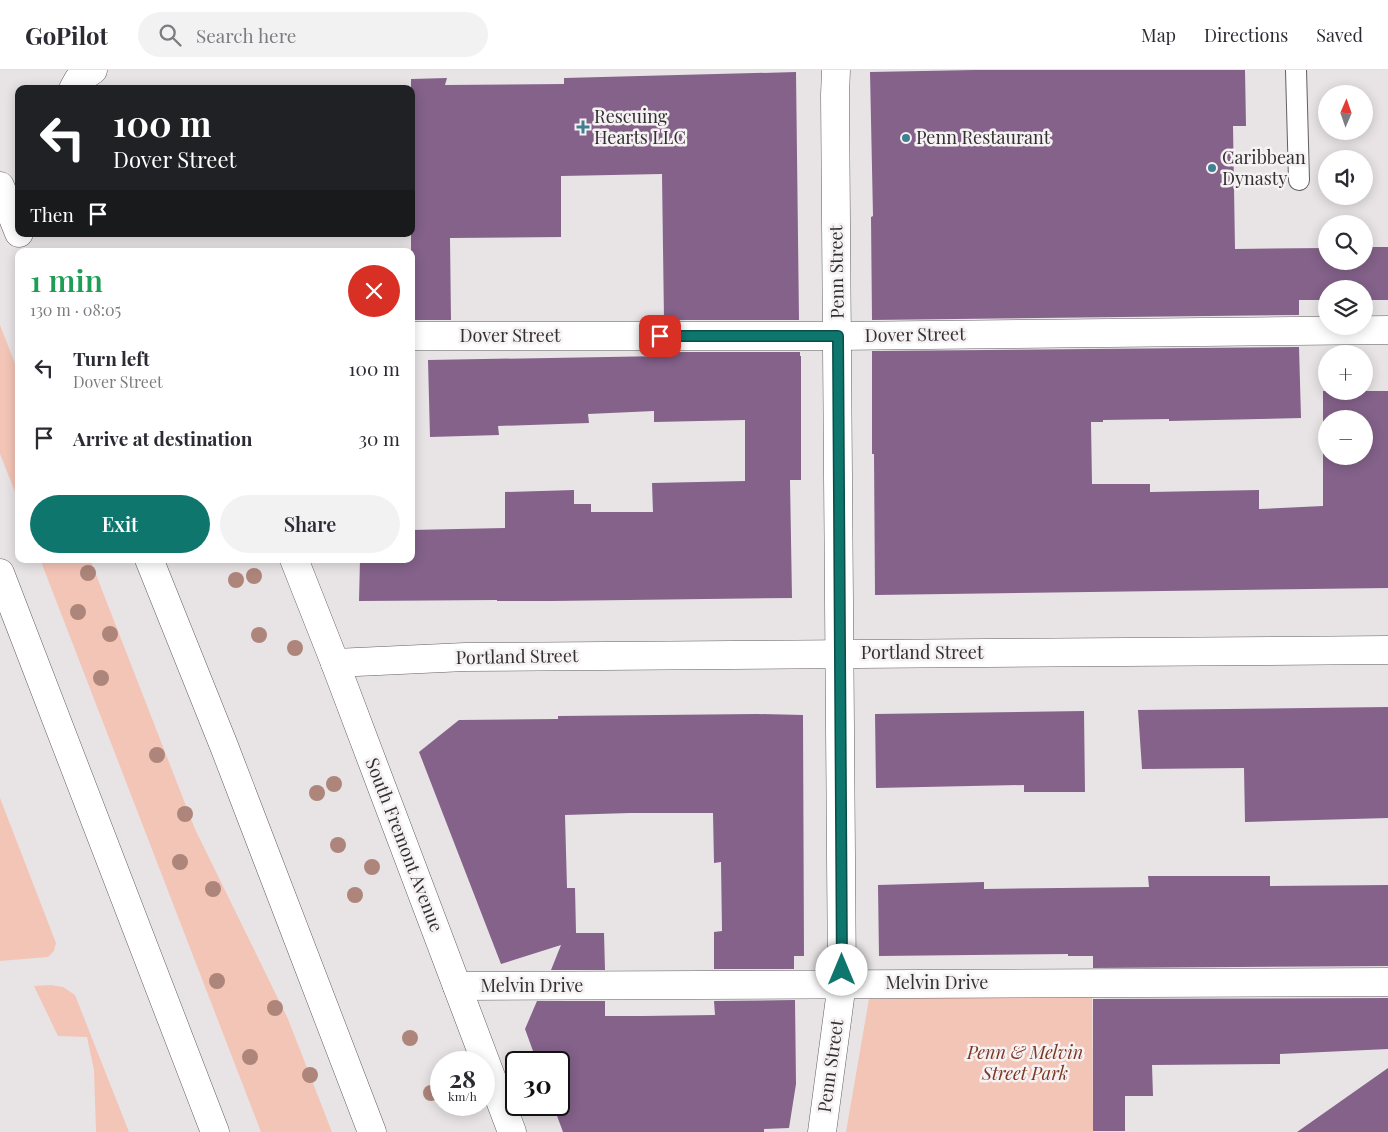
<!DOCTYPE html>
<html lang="en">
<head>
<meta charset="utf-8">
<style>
	:root { --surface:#fff; --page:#f2f2f3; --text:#2b2b33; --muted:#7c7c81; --line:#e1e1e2; --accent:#0f766e }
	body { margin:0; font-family:"Playfair Display",serif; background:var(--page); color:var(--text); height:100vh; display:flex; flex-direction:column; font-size:19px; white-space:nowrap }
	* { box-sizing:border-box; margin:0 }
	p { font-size:16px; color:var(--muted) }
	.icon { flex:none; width:28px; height:28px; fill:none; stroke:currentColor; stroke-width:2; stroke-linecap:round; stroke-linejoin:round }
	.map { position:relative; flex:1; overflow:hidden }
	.side { position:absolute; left:15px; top:178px; width:400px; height:315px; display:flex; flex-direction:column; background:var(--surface); border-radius:10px; box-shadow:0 2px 12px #0003 }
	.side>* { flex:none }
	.banner { position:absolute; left:15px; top:15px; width:400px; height:152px; border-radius:10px; box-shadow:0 2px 12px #0003; background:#202124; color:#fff; overflow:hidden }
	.needle { width:32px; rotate:2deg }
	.fabs { position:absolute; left:1318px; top:15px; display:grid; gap:10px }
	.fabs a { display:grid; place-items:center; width:55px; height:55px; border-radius:50%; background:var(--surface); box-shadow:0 2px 12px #0003; font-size:25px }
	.speed { position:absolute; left:430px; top:981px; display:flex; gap:10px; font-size:25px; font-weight:700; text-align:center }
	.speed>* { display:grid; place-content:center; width:65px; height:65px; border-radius:50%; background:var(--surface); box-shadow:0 2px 12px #0003; line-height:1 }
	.speed small { font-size:12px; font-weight:400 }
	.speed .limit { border:2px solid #111; border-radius:8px; background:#fff; color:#111 }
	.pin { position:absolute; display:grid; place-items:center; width:42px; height:42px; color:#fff; margin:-21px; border-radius:10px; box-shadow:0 2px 8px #0006 }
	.me { position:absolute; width:55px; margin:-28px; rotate:0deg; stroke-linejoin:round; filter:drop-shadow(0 0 4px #0008) }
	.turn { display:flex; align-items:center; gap:18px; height:105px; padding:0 15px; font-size:22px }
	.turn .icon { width:65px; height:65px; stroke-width:2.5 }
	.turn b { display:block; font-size:35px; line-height:42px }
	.then { display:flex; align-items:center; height:48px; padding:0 15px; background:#0003; gap:10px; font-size:19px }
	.round { display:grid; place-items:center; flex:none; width:52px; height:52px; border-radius:26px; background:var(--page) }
	.summary { display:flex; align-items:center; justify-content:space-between; height:85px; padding:0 15px }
	h1 { font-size:30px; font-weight:600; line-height:38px; color:#1e9e55 }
	.primary-button { display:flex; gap:10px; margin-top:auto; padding:10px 15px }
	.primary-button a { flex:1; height:58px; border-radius:30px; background:var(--accent); color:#fff; font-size:20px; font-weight:600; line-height:58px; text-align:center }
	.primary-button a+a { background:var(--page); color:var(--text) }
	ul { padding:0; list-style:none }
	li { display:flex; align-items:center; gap:15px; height:70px; padding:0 15px }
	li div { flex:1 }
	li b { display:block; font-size:19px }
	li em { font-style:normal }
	header { display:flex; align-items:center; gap:30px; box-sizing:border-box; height:70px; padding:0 25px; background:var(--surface); border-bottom:1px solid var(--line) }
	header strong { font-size:24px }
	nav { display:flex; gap:28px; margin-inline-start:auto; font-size:18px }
	.search { width:350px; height:45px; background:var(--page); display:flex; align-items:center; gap:12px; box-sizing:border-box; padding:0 18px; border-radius:28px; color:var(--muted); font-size:19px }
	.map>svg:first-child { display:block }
</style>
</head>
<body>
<header>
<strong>GoPilot</strong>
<div class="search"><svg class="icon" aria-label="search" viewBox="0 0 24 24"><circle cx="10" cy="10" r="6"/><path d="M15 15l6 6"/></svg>Search here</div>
<nav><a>Map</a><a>Directions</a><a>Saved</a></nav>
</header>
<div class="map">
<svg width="1388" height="1062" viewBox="0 0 1388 1062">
	<rect width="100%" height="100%" fill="#e8e4e6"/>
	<g fill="#f3c5b7">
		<polygon points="0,255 19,304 19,432 0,384"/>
		<polygon points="40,489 90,489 195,759 288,949 332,1062 261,1062"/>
		<polygon points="0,728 56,873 54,881 48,887 0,891"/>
		<polygon points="51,915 63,917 75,925 129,1062 96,1062 94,1000 87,967 58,966 34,916"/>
		<polygon points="1092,924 1093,1062 846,1062 869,929"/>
	</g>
	<g fill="#84628a" fill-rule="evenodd">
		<polygon points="975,0 1245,0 1246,56 1233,56 1235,179 1326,178 1326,191 1364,191 1364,177 1388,177 1388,230 1364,230 1364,219 1326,219 1326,230 1299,230 1299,245 872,250 871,147 873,146 870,2"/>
		<polygon points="796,2 799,250 664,250 662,104 561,106 561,167 450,168 451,250 411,250 411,9 447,8 445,15 564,14 564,8"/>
		<path d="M1299,277L1301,348L1169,351V349L1103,350V352H1091L1092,414H1150V422L1259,420V439L1323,436V321H1388V518L875,525L874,384H872V281ZM1326,349H1364V386H1326Z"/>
		<polygon points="664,282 800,282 800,286 801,286 801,410 790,410 792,528 551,531 497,531 497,530 359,531 360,489 411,489 411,460 505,458 505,422 574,420 574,434 591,434 591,442 653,442 652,413 745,411 745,350 654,352 654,341 588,344 589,353 498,356 499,365 430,367 428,290 664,286"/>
		<polygon points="1388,637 1388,748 1245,752 1244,698 1142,699 1138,640"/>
		<polygon points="1084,641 1085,722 1024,722 1024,715 876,718 875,644"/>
		<polygon points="757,644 803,645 804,886 794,886 794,899 714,899 714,862 722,861 721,792 714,793 713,743 630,743 565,745 567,818 575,818 576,863 604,863 605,900 551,900 561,875 501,894 419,682 459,650 558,649 558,646"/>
		<polygon points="1148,806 1270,806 1270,816 1388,815 1388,896 1093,898 1093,886 1068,886 1068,884 879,886 878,815 984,812 984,819 1149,817"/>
		<polygon points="1388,928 1388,979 1280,984 1280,994 1152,995 1153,1026 1125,1026 1125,1061 1093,1061 1093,929"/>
		<polygon points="795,930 796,1014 789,1058 764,1059 764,1062 563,1062 553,1035 559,1035 559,992 537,992 525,959 537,931 605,931 605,946 643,946 715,945 714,931"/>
		<polygon points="1388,998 1388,1062 1297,1062"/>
	</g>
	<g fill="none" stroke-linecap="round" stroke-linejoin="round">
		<defs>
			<polyline id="service" points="1296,0 1299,110"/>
			<g id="minor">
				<polyline points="411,266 837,266 1388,260"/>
				<polyline points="294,489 335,593 512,1062"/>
				<polyline points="335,593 465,587 1388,580"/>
				<polyline points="457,916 1388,912"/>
				<polyline points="822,1062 842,913 835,25 836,0"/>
			</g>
			<g id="primary">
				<polyline points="73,19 78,10 93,0"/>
				<polyline points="0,116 19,163"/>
				<polyline points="149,489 224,676 372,1062"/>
				<polyline points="0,503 215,1062"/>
			</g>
		</defs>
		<use href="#service" stroke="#635f61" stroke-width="22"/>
		<use href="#minor" stroke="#635f61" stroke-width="29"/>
		<use href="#primary" stroke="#635f61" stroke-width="29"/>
		<use href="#service" stroke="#fff" stroke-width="20"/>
		<use href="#minor" stroke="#fff" stroke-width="28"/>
		<use href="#primary" stroke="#fff" stroke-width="28"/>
	</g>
	<g fill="#ad857a">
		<circle cx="88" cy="503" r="8"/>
		<circle cx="254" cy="506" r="8"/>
		<circle cx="236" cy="510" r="8"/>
		<circle cx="78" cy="542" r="8"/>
		<circle cx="110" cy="564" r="8"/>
		<circle cx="259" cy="565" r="8"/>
		<circle cx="295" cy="578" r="8"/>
		<circle cx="101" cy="608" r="8"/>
		<circle cx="157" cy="685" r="8"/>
		<circle cx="334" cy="714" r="8"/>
		<circle cx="317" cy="723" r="8"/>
		<circle cx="185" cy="744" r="8"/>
		<circle cx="338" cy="775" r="8"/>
		<circle cx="180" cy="792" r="8"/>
		<circle cx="372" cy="797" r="8"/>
		<circle cx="213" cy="819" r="8"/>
		<circle cx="355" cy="825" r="8"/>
		<circle cx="217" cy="911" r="8"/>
		<circle cx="275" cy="938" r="8"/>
		<circle cx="410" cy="968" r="8"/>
		<circle cx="250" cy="987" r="8"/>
		<circle cx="310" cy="1005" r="8"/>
		<circle cx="431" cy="1023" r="8"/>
	</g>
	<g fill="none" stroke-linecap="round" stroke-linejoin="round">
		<defs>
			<polyline id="route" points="660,266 838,266 842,900"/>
		</defs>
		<use href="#route" stroke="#0a4d48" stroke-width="12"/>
		<use href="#route" stroke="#0f766e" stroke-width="9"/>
	</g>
	<g fill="#3f8093" stroke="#f6f1f3" stroke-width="2">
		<path d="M580.5 49.5h5v5h5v5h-5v5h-5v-5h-5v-5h5z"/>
		<circle cx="906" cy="68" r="5"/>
		<circle cx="1212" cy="98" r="5"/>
	</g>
	<g text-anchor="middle" stroke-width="5" stroke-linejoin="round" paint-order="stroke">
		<g font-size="18" fill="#323132" stroke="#f6f1f3" text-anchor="start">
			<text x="594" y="53">Rescuing<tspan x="594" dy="21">Hearts LLC</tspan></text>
			<text x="916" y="74">Penn Restaurant</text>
			<text x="1222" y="94">Caribbean<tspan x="1222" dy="21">Dynasty</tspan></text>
		</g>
		<g font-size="18" fill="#323132" stroke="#f6f1f3">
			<text transform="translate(837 202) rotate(-91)" y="6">Penn Street</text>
			<text transform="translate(915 265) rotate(-1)" y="6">Dover Street</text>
			<text x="510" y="272">Dover Street</text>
			<text x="922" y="589">Portland Street</text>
			<text transform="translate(517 587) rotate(-1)" y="6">Portland Street</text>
			<text transform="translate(404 775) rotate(69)" y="6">South Fremont Avenue</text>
			<text x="937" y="919">Melvin Drive</text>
			<text x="532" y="922">Melvin Drive</text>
			<text transform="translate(831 996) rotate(-82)" y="6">Penn Street</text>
		</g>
		<g font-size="18" font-style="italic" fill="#7c3722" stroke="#f6f1f3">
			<text x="1025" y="989">Penn &amp; Melvin<tspan x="1025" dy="21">Street Park</tspan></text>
		</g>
	</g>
</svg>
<div class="fabs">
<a><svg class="needle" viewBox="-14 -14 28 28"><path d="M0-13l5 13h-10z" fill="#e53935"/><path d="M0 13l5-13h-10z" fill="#7c7c81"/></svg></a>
<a><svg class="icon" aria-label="sound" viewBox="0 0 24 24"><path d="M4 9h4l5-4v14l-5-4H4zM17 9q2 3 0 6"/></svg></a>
<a><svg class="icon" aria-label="search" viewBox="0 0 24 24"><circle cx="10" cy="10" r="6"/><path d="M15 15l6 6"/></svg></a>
<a><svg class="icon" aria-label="layers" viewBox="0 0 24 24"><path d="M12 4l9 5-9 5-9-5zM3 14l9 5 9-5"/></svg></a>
<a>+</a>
<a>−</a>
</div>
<div class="speed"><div>28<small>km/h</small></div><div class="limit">30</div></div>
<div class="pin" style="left:660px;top:266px;background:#d93025"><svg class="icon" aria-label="arrive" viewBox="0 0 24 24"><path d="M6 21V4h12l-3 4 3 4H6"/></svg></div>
<svg class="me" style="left:842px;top:900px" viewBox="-20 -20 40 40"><circle r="19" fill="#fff"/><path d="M0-13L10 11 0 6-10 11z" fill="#0f766e"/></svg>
<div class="banner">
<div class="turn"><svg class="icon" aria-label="left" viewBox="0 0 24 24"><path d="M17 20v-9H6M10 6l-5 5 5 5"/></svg><div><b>100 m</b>Dover Street</div></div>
<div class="then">Then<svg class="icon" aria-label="arrive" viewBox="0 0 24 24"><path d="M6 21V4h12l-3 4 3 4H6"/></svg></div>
</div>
<section class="side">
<div class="summary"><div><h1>1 min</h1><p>130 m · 08:05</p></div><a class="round" style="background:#d93025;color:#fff"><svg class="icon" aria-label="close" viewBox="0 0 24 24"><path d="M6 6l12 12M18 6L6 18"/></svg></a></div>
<ul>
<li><svg class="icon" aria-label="left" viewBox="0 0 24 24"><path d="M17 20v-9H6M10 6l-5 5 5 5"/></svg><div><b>Turn left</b><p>Dover Street</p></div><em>100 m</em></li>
<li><svg class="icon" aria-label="arrive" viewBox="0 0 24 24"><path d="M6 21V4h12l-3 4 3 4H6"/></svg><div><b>Arrive at destination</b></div><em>30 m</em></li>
</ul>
<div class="primary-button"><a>Exit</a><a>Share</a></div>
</section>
</div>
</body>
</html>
